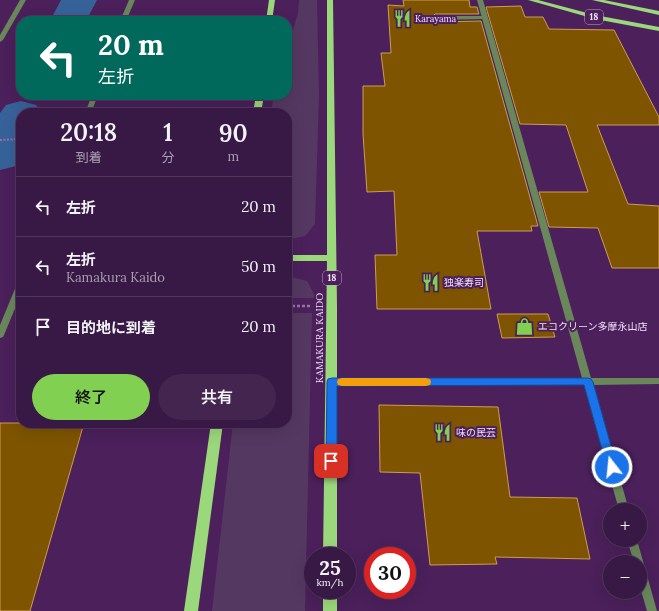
<!DOCTYPE html>
<html lang="ja">
<head>
<meta charset="utf-8">
<style>
	:root { --surface:#381844; --page:#43254f; --text:#f1f3f6; --muted:#aba0b2; --line:#52375d; --accent:#81d051 }
	body { margin:0; font-family:Lora,"Noto Sans JP",serif; background:var(--page); color:var(--text); height:100vh; display:flex; flex-direction:column; font-size:15px; white-space:nowrap }
	* { box-sizing:border-box; margin:0 }
	p { font-size:13px; color:var(--muted) }
	.icon { flex:none; width:22px; height:22px; fill:none; stroke:currentColor; stroke-width:2; stroke-linecap:round; stroke-linejoin:round }
	.map { position:relative; flex:1; overflow:hidden }
	.sheet { position:absolute; left:16px; top:108px; width:276px; height:320px; display:flex; flex-direction:column; background:var(--surface); border-radius:16px; box-shadow:0 4px 16px #0002,0 0 0 1px var(--line) }
	.sheet>* { flex:none }
	.hud { position:absolute; left:16px; top:16px; width:276px; height:84px; border-radius:16px; box-shadow:0 4px 16px #0002,0 0 0 1px var(--line); background:#00695c; color:#fff; overflow:hidden }
	.tools { position:absolute; left:603px; top:503px; display:grid; gap:8px }
	.tools a { display:grid; place-items:center; width:44px; height:44px; border-radius:50%; background:var(--surface); box-shadow:0 4px 16px #0002,0 0 0 1px var(--line); font-size:20px }
	.speed { position:absolute; left:304px; top:547px; display:flex; gap:8px; font-size:20px; font-weight:700; text-align:center }
	.speed>* { display:grid; place-content:center; width:52px; height:52px; border-radius:50%; background:var(--surface); box-shadow:0 4px 16px #0002,0 0 0 1px var(--line); line-height:1 }
	.speed small { font-size:10px; font-weight:400 }
	.speed .limit { border:6px solid #d22; background:#fff; color:#111 }
	.pin { position:absolute; display:grid; place-items:center; width:34px; height:34px; color:#fff; margin:-17px; border-radius:8px; box-shadow:0 2px 6px #0006 }
	.me { position:absolute; width:44px; margin:-22px; rotate:344deg; stroke-linejoin:round; filter:drop-shadow(0 0 3px #0008) }
	.turn { display:flex; align-items:center; gap:14px; height:84px; padding:0 16px; font-size:18px }
	.turn .icon { width:52px; height:52px; stroke-width:2.5 }
	.turn b { display:block; font-size:28px; line-height:34px }
	.eta { display:flex; justify-content:space-evenly; align-items:center; height:68px; text-align:center }
	.eta b { font-size:24px; font-weight:600; line-height:28px }
	.primary-button { display:flex; gap:8px; margin-top:auto; padding:8px 16px }
	.primary-button a { flex:1; height:46px; border-radius:24px; background:var(--accent); color:#111; font-size:16px; font-weight:600; line-height:46px; text-align:center }
	.primary-button a+a { background:var(--page); color:var(--text) }
	ul { padding:0; list-style:none }
	li { display:flex; align-items:center; gap:12px; height:60px; padding:0 16px; border-top:1px solid var(--line) }
	li div { flex:1 }
	li b { display:block; font-size:15px }
	li em { font-style:normal }
	.map>svg:first-child { display:block }
</style>
</head>
<body>
<div class="map">
<svg width="659" height="611" viewBox="0 0 659 611">
	<rect width="100%" height="100%" fill="#4b205b"/>
	<g fill="#553861">
		<polygon points="299,0 317,0 319,96 315,224 305,236 287,240 287,113 271,113 274,95 287,95 287,51 298,13"/>
		<polygon points="287,276 307,281 316,298 287,298"/>
		<polygon points="287,313 312,313 305,611 212,611 233,423 287,423"/>
	</g>
	<g fill="none" stroke-linecap="round" stroke-linejoin="round">
		<g fill="#376299" fill-rule="evenodd">
			<polygon points="61,0 97,0 86,21 50,21"/>
			<polygon points="21,101 36,105 42,113 21,113 21,159 16,166 0,170 0,113 6,105"/>
		</g>
	</g>
	<g fill="#7e5400" stroke="#cd9d54">
		<polygon points="403,0 469,0 470,7 477,7 479,14 435,14 431,18 435,22 481,21 538,226 531,226 532,231 477,231 491,309 377,309 375,255 397,255 394,191 367,192 363,134 363,86 385,86 381,53 391,53 388,5 404,6"/>
		<polygon points="521,6 525,17 543,17 549,29 614,30 659,117 659,125 597,125 628,204 659,206 659,268 612,268 598,228 549,227 539,192 588,192 566,125 520,124 486,7"/>
		<polygon points="497,314 548,314 555,337 502,338"/>
		<polygon points="379,405 498,407 510,497 577,498 590,559 495,557 497,564 430,565 420,473 380,472"/>
		<polygon points="0,423 84,423 30,611 0,611"/>
	</g>
	<g fill="none" stroke-linecap="round" stroke-linejoin="round">
		<polyline stroke="#9574a1" stroke-width="2" stroke-dasharray="2 1.5" stroke-linecap="butt" points="0,140 21,139"/>
		<polyline stroke="#9574a1" stroke-width="2.5" stroke-dasharray="3 2" stroke-linecap="butt" points="287,306 310,306"/>
		<polygon fill="#6a875b" fill-rule="evenodd" points="485,16 488,18 487,19 435,20 432,18 435,16"/>
		<g fill="#6a875b" fill-rule="evenodd">
			<polygon points="20,0 26,0 3,40 0,42 0,35"/>
			<polygon points="129,0 135,0 126,21 120,21"/>
			<polygon points="477,0 483,0 591,378 659,378 659,384 593,385 629,510 619,510 584,385 332,385 329,384 328,382 329,380 332,379 582,378"/>
			<polygon points="92,95 98,95 91,113 85,113"/>
			<polygon points="21,281 21,294 4,335 3,337 0,338 0,325 17,284"/>
			<polygon points="627,540 637,540 657,611 647,611 640,587 640,562 634,562"/>
		</g>
		<g fill="#9bd77b" fill-rule="evenodd">
			<polygon points="269,0 275,0 272,21 266,21"/>
			<polygon points="327,0 333,0 337,306 337,556 323,556 327,261 287,261 287,255 327,255"/>
			<polygon points="528,0 538,0 595,15 659,27 659,31 595,19"/>
			<polygon points="592,0 604,0 659,11 659,15"/>
			<polygon points="256,95 264,95 261,113 253,113"/>
			<polygon points="211,423 223,423 198,611 184,611"/>
			<rect x="323" y="590" width="14" height="21"/>
		</g>
	</g>
	<polygon fill="#1a73e8" stroke="#114b97" points="332,378 588,378 591,379 593,382 617,467 616,470 612,472 608,470 607,467 584,385 337,386 337,461 335,464 331,466 327,464 326,461 327,382 328,379"/>
	<polygon fill="#f59e0b" points="342,378 426,378 430,379 431,382 430,385 426,386 342,386 338,385 337,382 338,379"/>
	<defs>
		<symbol id="restaurant-bare" viewBox="-9 -9 18 18"><path d="M-5-6h1v4h1v-4h1v4h1v-4h1v5L-1.5 .5V6h-2V.5L-5-1ZM5-6V6H3V1.5H1.5Q1.5-4 5-6Z" fill="#81d051" stroke="#4b205b" stroke-width="2.5" paint-order="stroke"/></symbol>
		<symbol id="shop-bare" viewBox="-9 -9 18 18"><path d="M-5-2.5h2.3a2.7 3.5 0 0 1 5.4 0H5L5.5 6h-11ZM-1.5-2.5h3a1.5 2.3 0 0 0-3 0Z" fill="#81d051" stroke="#4b205b" stroke-width="2.5" paint-order="stroke"/></symbol>
	</defs>
	<g fill-rule="evenodd">
		<use href="#restaurant-bare" x="390" y="6" width="25" height="25"/>
		<use href="#restaurant-bare" x="418" y="270" width="25" height="25"/>
		<use href="#shop-bare" x="512" y="314" width="25" height="25"/>
		<use href="#restaurant-bare" x="430" y="420" width="25" height="25"/>
	</g>
	<g text-anchor="middle" stroke-width="4" stroke-linejoin="round" paint-order="stroke">
		<g fill="#4b205b" stroke="#c1a6cc" stroke-width="1">
			<rect x="585" y="10" width="18" height="14" rx="3"/>
			<rect x="323" y="271" width="18" height="14" rx="3"/>
		</g>
		<g font-size="9" font-weight="bold" fill="#f4e0fc">
			<text x="594" y="20">18</text>
			<text x="332" y="281">18</text>
		</g>
		<g font-size="9" fill="#f4e0fc" stroke="#4b205b" text-anchor="start">
			<text x="415" y="22">Karayama</text>
		</g>
		<g font-size="10" fill="#f4e0fc" stroke="#4b205b" text-anchor="start">
			<text x="444" y="286">独楽寿司</text>
			<text x="538" y="330">エコクリーン多摩永山店</text>
			<text x="456" y="436">味の民芸</text>
		</g>
		<g font-size="10" fill="#f4e0fc" stroke="#4b205b">
			<text transform="translate(319 338) rotate(-90)" y="4">KAMAKURA KAIDO</text>
		</g>
	</g>
</svg>
<div class="tools">
<a>+</a>
<a>−</a>
</div>
<div class="speed"><div>25<small>km/h</small></div><div class="limit">30</div></div>
<div class="pin" style="left:331px;top:461px;background:#d93025"><svg class="icon" aria-label="arrive" viewBox="0 0 24 24"><path d="M6 21V4h12l-3 4 3 4H6"/></svg></div>
<svg class="me" style="left:612px;top:467px" viewBox="-20 -20 40 40"><circle r="17" fill="#1a73e8" stroke="#fff" stroke-width="3"/><path d="M0-11L8 9 0 5-8 9z" fill="#fff"/></svg>
<div class="hud">
<div class="turn"><svg class="icon" aria-label="left" viewBox="0 0 24 24"><path d="M17 20v-9H6M10 6l-5 5 5 5"/></svg><div><b>20 m</b>左折</div></div>
</div>
<section class="sheet">
<div class="eta">
<div><b>20:18</b><p>到着</p></div>
<div><b>1</b><p>分</p></div>
<div><b>90</b><p>m</p></div>
</div>
<ul>
<li><svg class="icon" aria-label="left" viewBox="0 0 24 24"><path d="M17 20v-9H6M10 6l-5 5 5 5"/></svg><div><b>左折</b></div><em>20 m</em></li>
<li><svg class="icon" aria-label="left" viewBox="0 0 24 24"><path d="M17 20v-9H6M10 6l-5 5 5 5"/></svg><div><b>左折</b><p>Kamakura Kaido</p></div><em>50 m</em></li>
<li><svg class="icon" aria-label="arrive" viewBox="0 0 24 24"><path d="M6 21V4h12l-3 4 3 4H6"/></svg><div><b>目的地に到着</b></div><em>20 m</em></li>
</ul>
<div class="primary-button"><a>終了</a><a>共有</a></div>
</section>
</div>
</body>
</html>
